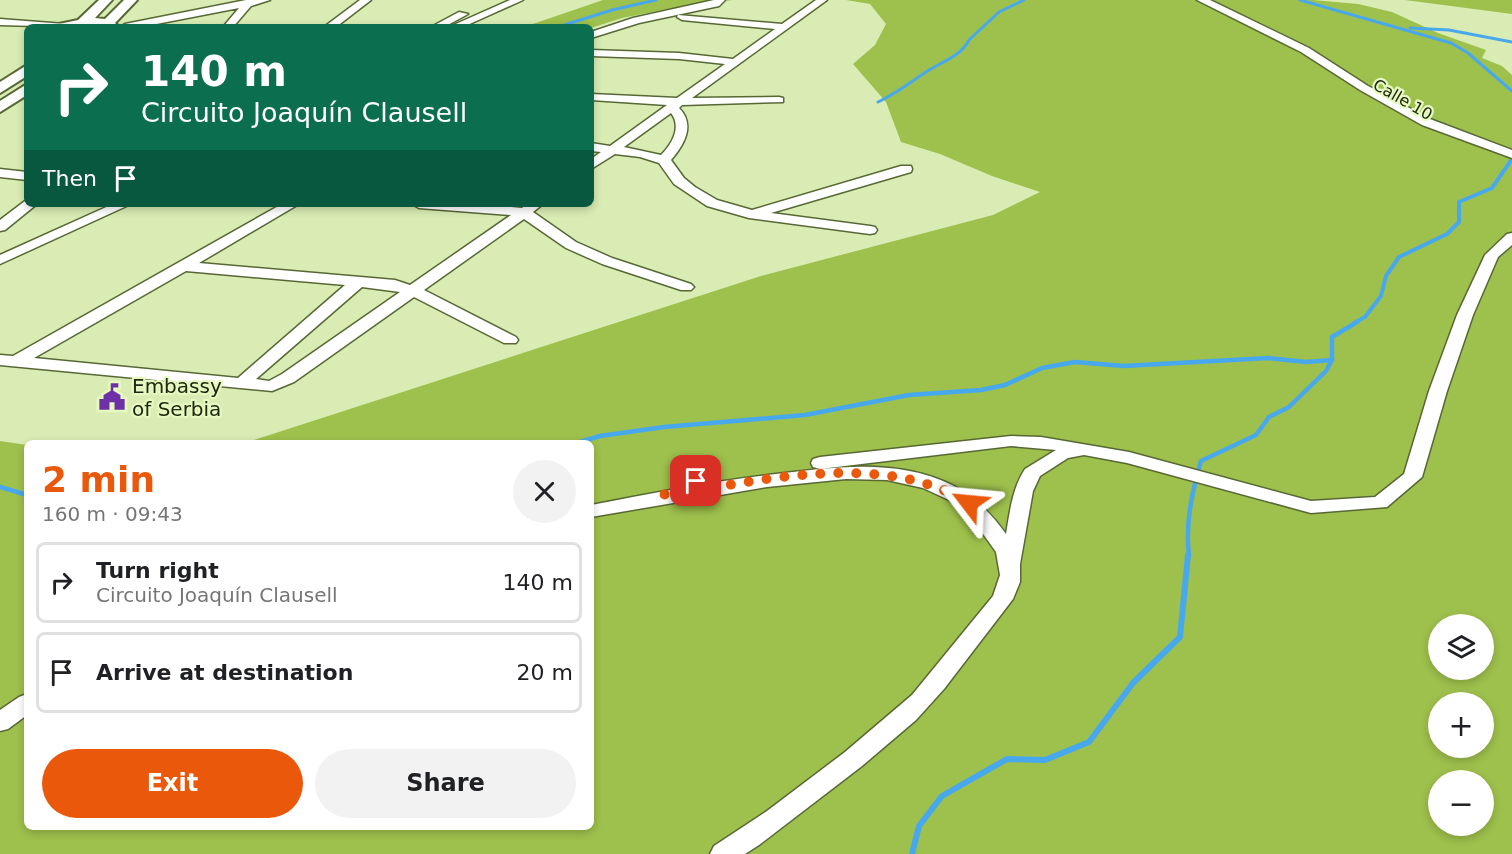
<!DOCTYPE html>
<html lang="en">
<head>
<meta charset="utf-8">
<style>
	:root { --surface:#fff; --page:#f2f2f2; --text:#202124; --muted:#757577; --line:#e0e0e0; --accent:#ea580c }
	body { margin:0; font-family:"DejaVu Sans",sans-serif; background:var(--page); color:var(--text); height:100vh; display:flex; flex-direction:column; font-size:22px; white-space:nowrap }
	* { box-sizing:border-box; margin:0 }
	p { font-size:20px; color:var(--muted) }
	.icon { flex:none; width:33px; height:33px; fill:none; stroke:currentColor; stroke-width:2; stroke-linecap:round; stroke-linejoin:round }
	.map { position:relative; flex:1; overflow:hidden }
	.side { position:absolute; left:24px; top:440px; width:570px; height:390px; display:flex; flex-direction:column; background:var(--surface); border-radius:9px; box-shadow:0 3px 9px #0003 }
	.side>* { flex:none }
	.top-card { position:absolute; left:24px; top:24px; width:570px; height:183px; border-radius:9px; box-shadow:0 3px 9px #0003; background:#0b6e4f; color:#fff; overflow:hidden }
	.controls { position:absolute; left:1428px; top:614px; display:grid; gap:12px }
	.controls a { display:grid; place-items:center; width:66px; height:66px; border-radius:50%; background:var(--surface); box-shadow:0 3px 9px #0003; font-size:30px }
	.pin { position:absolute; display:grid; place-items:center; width:51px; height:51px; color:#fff; margin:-26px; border-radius:12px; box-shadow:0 3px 9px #0006 }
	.me { position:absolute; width:66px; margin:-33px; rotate:299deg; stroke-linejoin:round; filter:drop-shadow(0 0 4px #0008) }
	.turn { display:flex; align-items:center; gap:21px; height:126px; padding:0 18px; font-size:27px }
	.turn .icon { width:78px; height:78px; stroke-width:2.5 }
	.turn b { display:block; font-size:42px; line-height:51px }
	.then { display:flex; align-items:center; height:57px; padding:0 18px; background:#0003; gap:12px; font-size:22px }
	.round { display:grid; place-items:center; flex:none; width:63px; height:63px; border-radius:32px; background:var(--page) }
	.headline { display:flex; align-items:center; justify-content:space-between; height:102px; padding:0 18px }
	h1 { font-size:36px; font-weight:600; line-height:45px; color:var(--accent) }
	.cta { display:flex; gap:12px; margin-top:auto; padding:12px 18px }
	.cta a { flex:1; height:69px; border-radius:36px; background:var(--accent); color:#fff; font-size:24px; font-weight:600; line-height:69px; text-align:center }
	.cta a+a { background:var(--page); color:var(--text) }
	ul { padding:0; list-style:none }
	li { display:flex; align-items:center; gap:18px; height:81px; margin:0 12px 9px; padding:0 6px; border:3px solid var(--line); border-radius:9px }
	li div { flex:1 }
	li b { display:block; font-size:22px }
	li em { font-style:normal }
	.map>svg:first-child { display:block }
</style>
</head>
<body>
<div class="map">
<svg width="1512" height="854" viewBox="0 0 1512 854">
	<rect width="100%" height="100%" fill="#d8ecb3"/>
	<g fill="#9ec04c" fill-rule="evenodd">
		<polygon points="603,0 733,0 693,4 622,18 591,28 524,27"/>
		<path d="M846,0H1313L1358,4L1392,12L1438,33L1486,50L1482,58L1502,66L1512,75V854H0V441L27,445V826H591V442H248L761,276L993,215L1040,192L992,176L940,154L901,142L886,102L853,64L875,45L886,24L870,4ZM1438,624H1484V669H1438ZM1438,702H1484V747H1438ZM1438,780H1484V825H1438Z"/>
		<polygon points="1405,0 1512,0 1512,14"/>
	</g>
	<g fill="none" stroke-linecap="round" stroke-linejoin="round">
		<g stroke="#48a8ed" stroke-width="3">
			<polyline points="1300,0 1451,43 1468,53 1512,91"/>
			<polyline points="558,27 612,10 656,0"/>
			<polyline points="1410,28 1449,30 1512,42"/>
			<path d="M878,102C895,94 908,84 923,74C938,63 961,57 969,40L999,12L1024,0"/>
		</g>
		<polyline stroke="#48a8ed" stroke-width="4" points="1354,323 1365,317 1381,296 1386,276 1399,257 1447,234 1459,222 1459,202 1492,188 1512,159"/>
		<g stroke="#48a8ed" stroke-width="4.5">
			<polyline points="580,442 600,436 664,427 805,415 909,395 981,390 1005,385 1042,368 1075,362 1124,366 1268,358 1306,362 1332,360"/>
			<polyline points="0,487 27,495"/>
			<path d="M1189,556C1185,524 1192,492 1201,461L1256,435L1269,417L1289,407L1326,371L1332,360V337L1357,322"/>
		</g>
		<polyline stroke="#48a8ed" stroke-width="6" points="912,854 919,826 942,796 1007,759 1045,760 1089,742 1133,683 1180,637 1188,555"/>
		<defs>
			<g id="minor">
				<polygon points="246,0 270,0 251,6 233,27 223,27 239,8 141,27 120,27 125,24"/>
				<polygon points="360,0 371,0 336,27 324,27"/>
				<polygon points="510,0 523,0 463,27 449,27"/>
				<polygon points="714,0 725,0 719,6 639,23 591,38 591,32 633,18"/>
				<path d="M816,0H827L692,98L779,97L783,98V102L682,105L679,108C696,125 684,145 671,160L684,178L695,187L717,200L752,210L901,166H911L912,169L911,172L771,213L870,226L875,227L877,230L875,233L870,234L749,218L707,206L674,184L659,163L640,157L615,154L591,169V159L601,152L591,151V143L610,146L667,105L591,100V94L677,98L725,64L679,59L591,56V50L679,53L733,59L775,29L682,20L677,17L678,15L782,24ZM671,113C682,127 672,144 661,155L624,147Z"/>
				<polygon points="1197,0 1210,0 1309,48 1368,86 1430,119 1512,150 1512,158 1422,125 1360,90 1301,52"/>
				<polygon points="459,12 468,14 444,27 431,27"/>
				<polygon points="0,19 65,24 70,27 0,25"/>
				<polygon points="0,169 27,172 27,180 0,177"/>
				<polygon points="25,201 27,204 37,204 5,230 0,231 0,220"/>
				<polygon points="113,204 131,204 0,264 0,255"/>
				<path d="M282,204H299L199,263L395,280L410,285L511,215L419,208L412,204H473L522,208L527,204H543L533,212L576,242L612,258L691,284L694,287L691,290H681L602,264L566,248L524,219L424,290L516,337L518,340L516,343H504L414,297L294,382L272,391L0,365V355L13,356ZM186,271L345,285L238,378L34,358ZM362,287L400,292L282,374L269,381L256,379Z"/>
				<path d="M1512,233V245L1498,257L1473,315L1447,391L1422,477L1387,507L1311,513L1127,463L1084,455L1068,458L1040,476L1033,491L1020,564V582L1013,599L944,689L916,720L862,766L759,845L745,854H710L714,846L767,811L845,752L912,695L993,596L1000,575L996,552L971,517L949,500L923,488L887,480L846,479L767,487L591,517V505C652,493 714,481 776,474C834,467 897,458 952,485C975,497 991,513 1006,534C1010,511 1012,489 1025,469L1056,450L1011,446L820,469L813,467L811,463L813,459L820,457L1011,436L1041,437L1129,452L1311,501L1375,497L1404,474L1429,391L1457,315L1485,255L1507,234Z"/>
				<polygon points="27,694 27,715 8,729 0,731 0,710 19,697"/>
			</g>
			<g id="major">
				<polygon points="99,0 112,0 95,18 105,19 124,0 137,0 115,23 119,27 58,27 59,24 78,20"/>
				<polygon points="27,65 27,76 0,93 0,82"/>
				<polygon points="27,84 27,95 0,112 0,101"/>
			</g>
		</defs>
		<use href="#minor" stroke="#586835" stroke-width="3"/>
		<use href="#major" stroke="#586835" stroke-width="4"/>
		<use href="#minor" fill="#fff" fill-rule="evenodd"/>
		<use href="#major" fill="#fff" fill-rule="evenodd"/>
	</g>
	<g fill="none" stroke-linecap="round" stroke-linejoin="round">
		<path stroke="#ea580c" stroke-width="10" stroke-dasharray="0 18" d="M696,481C679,484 672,481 663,497C757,480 884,450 969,503"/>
	</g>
	<defs>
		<symbol id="civic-bare" viewBox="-9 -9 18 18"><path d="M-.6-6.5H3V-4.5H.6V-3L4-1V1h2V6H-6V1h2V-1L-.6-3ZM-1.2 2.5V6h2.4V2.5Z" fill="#6d30a6" stroke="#e5f9c0" stroke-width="2.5" paint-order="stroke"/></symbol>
	</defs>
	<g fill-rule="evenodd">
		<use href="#civic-bare" x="93" y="378" width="38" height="38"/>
	</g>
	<g text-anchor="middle" stroke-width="4.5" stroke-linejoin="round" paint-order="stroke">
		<g font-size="16" fill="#212812" stroke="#e5f9c0">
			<text transform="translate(1403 99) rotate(30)" y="6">Calle 10</text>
		</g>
		<g font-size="20" fill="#212812" stroke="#e5f9c0" text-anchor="start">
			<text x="132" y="393">Embassy<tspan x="132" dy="23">of Serbia</tspan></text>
		</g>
	</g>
</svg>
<div class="controls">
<a><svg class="icon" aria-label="layers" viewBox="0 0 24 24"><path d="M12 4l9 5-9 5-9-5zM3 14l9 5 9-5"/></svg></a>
<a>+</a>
<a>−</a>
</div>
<div class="pin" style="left:696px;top:481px;background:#d93025"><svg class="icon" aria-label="arrive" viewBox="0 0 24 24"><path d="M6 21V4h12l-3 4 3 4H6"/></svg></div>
<svg class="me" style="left:969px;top:503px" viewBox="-20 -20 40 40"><path d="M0-17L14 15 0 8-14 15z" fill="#ea580c" stroke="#fff" stroke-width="4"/></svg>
<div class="top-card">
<div class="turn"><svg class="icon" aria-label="right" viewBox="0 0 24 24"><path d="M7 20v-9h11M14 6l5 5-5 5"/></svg><div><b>140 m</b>Circuito Joaquín Clausell</div></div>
<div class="then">Then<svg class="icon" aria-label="arrive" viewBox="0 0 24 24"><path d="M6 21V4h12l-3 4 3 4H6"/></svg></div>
</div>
<section class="side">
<div class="headline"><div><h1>2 min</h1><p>160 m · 09:43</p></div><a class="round"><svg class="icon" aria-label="close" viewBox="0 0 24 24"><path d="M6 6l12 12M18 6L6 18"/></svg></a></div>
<ul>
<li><svg class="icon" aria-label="right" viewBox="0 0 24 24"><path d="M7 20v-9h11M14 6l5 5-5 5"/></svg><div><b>Turn right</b><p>Circuito Joaquín Clausell</p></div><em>140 m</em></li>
<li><svg class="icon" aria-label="arrive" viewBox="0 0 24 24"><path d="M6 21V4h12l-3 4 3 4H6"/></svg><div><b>Arrive at destination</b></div><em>20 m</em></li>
</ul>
<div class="cta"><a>Exit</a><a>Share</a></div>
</section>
</div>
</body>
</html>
